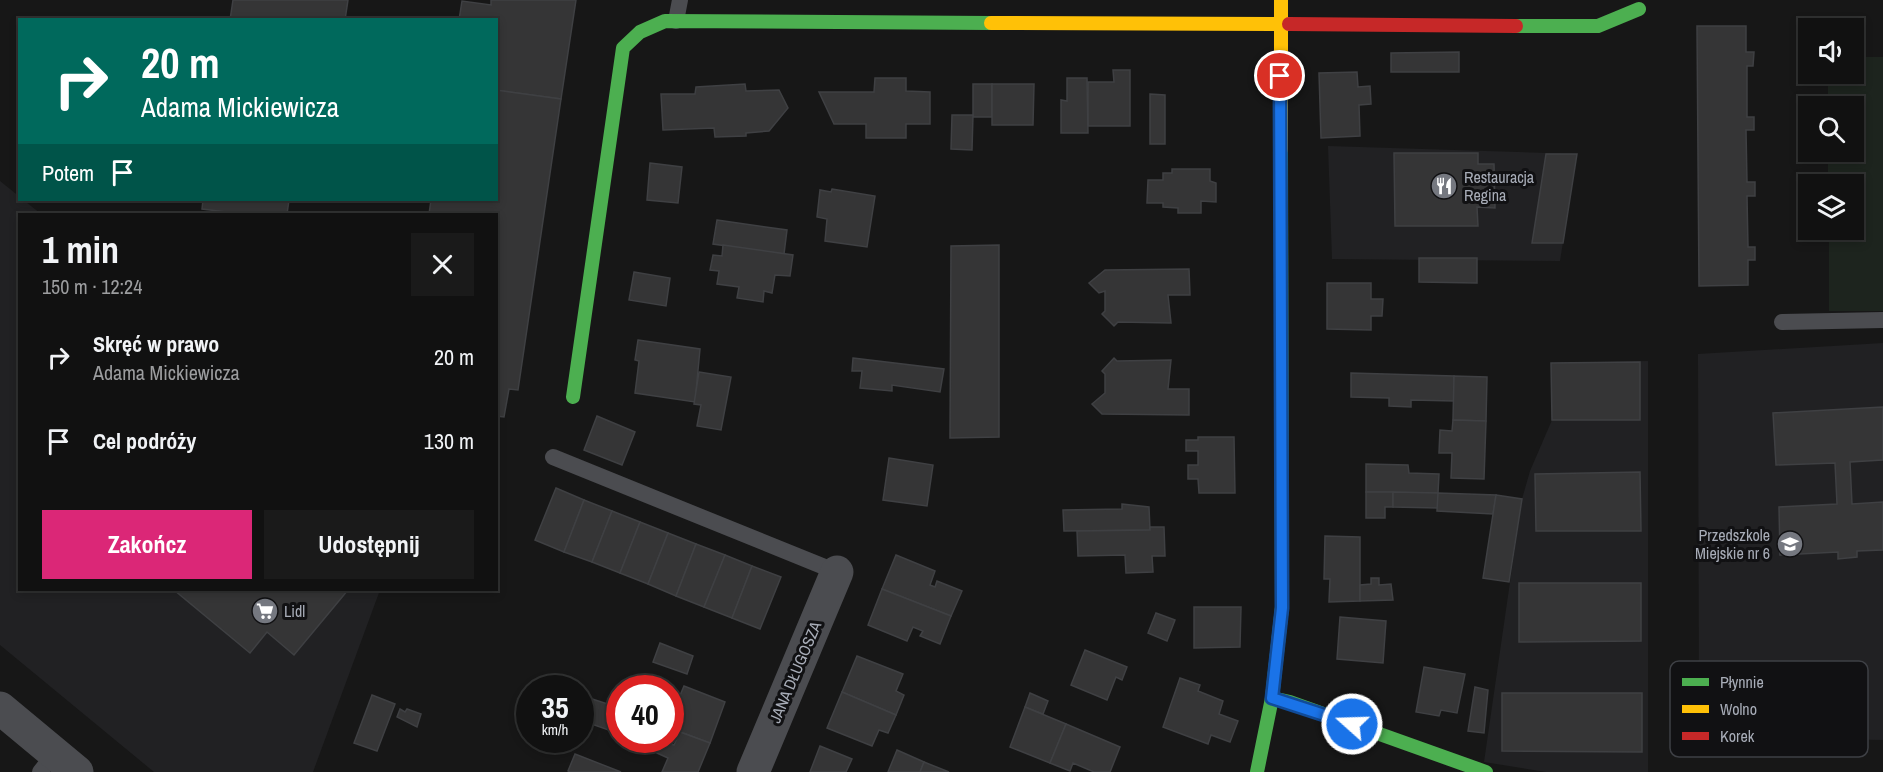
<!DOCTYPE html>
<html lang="pl">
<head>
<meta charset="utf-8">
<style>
	:root { --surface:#111; --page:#1a1a1a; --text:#f1f3f6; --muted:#9c9d9f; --line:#303131; --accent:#db2777 }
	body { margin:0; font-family:"Archivo Narrow",sans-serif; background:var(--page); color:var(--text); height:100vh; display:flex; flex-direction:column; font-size:22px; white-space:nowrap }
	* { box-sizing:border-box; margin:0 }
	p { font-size:20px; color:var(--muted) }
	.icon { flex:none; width:33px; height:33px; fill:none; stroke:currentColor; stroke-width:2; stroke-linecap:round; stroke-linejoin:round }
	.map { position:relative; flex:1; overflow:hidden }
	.details { position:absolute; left:18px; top:213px; width:480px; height:378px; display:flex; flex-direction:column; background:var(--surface); border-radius:0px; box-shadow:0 3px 9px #0003,0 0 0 2px var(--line) }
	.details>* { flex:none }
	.hud { position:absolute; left:18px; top:18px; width:480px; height:183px; border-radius:0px; box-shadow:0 3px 9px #0003,0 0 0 2px var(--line); background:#00695c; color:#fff; overflow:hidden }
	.fabs { position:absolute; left:1798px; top:18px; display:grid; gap:12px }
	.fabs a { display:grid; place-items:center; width:66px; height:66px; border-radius:0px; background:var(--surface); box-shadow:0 3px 9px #0003,0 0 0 2px var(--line); font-size:30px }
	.speed { position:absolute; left:516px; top:675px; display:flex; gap:12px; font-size:30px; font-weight:700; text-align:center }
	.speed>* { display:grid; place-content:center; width:78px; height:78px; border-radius:50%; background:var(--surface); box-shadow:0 3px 9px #0003,0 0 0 2px var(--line); line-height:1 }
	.speed small { font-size:15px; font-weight:400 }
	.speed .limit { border:9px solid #d22; background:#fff; color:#111 }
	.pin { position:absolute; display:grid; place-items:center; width:51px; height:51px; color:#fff; margin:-26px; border:3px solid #fff; border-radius:50%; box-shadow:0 2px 6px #0007 }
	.me { position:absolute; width:66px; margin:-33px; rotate:290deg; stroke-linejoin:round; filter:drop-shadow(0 0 4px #0008) }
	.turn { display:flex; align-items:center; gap:21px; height:126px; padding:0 24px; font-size:27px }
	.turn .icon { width:78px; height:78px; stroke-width:2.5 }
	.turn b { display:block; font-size:42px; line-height:51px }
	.then { display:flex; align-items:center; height:57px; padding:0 24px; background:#0003; gap:12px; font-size:22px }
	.round { display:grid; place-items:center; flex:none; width:63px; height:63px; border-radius:0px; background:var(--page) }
	.overview { display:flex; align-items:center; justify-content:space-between; height:102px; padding:0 24px }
	h1 { font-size:36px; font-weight:800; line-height:45px }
	.action { display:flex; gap:12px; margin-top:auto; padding:12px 24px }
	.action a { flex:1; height:69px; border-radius:0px; background:var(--accent); color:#fff; font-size:24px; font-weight:800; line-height:69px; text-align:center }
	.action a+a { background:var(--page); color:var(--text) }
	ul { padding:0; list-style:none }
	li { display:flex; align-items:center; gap:18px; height:84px; padding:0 24px }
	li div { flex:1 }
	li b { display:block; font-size:22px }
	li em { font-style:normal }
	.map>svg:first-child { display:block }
</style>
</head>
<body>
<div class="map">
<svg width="1883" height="772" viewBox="0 0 1883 772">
	<rect width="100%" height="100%" fill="#171717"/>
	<g fill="#212123">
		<polygon points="1328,146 1577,154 1560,261 1332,259"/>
		<polygon points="0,181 41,214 20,214 20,590 380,590 313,772 154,772 0,645"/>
		<polygon points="1883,343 1883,740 1725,737 1699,700 1698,354"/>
		<polygon points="1648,361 1648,772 1546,772 1484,762 1522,499 1530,471 1552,420 1551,363"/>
	</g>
	<polygon fill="#1d241e" points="1854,57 1883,57 1883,311 1829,311 1829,230 1854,230 1854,184 1828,184 1828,152 1854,152 1854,106 1828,106 1828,74 1854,74"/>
	<g fill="#353536" stroke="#3f4043" stroke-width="1.5">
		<polygon points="233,0 348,0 345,20 230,20"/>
		<polygon points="491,0 576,0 561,99 496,90 496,20 459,20 462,1 491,5"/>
		<polygon points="1697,26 1746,26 1746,52 1754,52 1753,66 1747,66 1747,117 1754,117 1754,130 1746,130 1747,182 1755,182 1755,196 1747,196 1748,247 1755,247 1755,260 1748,260 1748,285 1699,286"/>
		<polygon points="1459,52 1459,72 1391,72 1391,53"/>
		<polygon points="1113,70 1130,70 1130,126 1088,126 1088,82 1114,82"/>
		<polygon points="1357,72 1358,87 1370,86 1371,104 1359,105 1360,136 1321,138 1319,73"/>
		<polygon points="875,78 906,78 906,91 930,92 930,124 906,124 906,138 866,138 866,124 834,124 819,92 874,92"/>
		<polygon points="1067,78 1087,78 1088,133 1061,133 1061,100 1067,101"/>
		<polygon points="745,84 746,91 779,90 788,108 769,131 746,133 746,136 715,137 714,128 663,130 661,94 695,94 696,87"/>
		<rect x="973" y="84" width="19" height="33"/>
		<polygon points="992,84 1034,84 1033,125 992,125"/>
		<polygon points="496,90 561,99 518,390 509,389 504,417 496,416 496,214 429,214 431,200 496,200"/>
		<polygon points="1150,94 1165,95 1165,144 1150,144"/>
		<polygon points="952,115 973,115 972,150 951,149"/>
		<polygon points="1394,153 1478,153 1478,164 1494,164 1495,208 1477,207 1478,226 1395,226"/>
		<polygon points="1546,154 1577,154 1563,243 1532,243"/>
		<polygon points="650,163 682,167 678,203 647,200"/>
		<polygon points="1172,169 1210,169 1210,181 1216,183 1216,202 1201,201 1201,213 1178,213 1178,208 1163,207 1163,203 1147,203 1148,180 1163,180 1163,173 1172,173"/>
		<polygon points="832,189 875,196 867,247 825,241 827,219 817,217 820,190 831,192"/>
		<polygon points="203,200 289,200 287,214 243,214 202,209"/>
		<polygon points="717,220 787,230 784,254 713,244"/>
		<polygon points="723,245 793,255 790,276 775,275 772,293 764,291 763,302 737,298 739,287 717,284 719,271 710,270 713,255 722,256"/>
		<polygon points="999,245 999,437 950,438 951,246"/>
		<polygon points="1419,258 1477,258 1477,283 1419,282"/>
		<polygon points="1189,269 1190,295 1168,295 1171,323 1118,322 1114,326 1102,314 1105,311 1105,291 1099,293 1089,283 1105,270"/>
		<polygon points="634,272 670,278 666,306 629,300"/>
		<polygon points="1327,283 1371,283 1371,299 1383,299 1382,316 1371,316 1371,330 1327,329"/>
		<polygon points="638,340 700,349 695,402 635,393 639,361 635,360"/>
		<polygon points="853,358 944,369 940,392 892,385 892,391 860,388 862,371 852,371"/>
		<polygon points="1114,358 1117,361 1171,360 1168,389 1189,389 1189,415 1102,414 1092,404 1105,393 1105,374 1102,371"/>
		<polygon points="1640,362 1640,420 1552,420 1551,363"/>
		<polygon points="699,372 731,377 721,430 697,426 701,405 694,404"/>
		<polygon points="1351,373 1454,376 1454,401 1411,400 1411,407 1389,406 1389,398 1351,397"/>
		<polygon points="1454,376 1487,377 1486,421 1453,420"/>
		<polygon points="1883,407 1883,460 1850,462 1852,504 1883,502 1883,550 1857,551 1857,557 1838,559 1838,552 1780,555 1779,507 1837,504 1835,463 1776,465 1773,413"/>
		<polygon points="597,416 635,432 622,465 584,450"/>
		<polygon points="1453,420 1486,421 1484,479 1451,478 1452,453 1439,453 1440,430 1452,431"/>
		<polygon points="1198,437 1234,437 1235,493 1199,493 1198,479 1188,479 1188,465 1198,465 1198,451 1186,451 1186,440 1198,440"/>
		<polygon points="889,458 933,465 927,506 883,500"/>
		<polygon points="1366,464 1408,465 1409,473 1439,474 1438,493 1366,492"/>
		<polygon points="1640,472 1641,531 1536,531 1535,474"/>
		<polygon points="556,488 584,500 564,552 535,540"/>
		<polygon points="1366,492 1393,492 1393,507 1385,507 1385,518 1366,518"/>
		<polygon points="1393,492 1438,493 1438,508 1393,507"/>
		<polygon points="1438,493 1496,495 1493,514 1437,511"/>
		<polygon points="1496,495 1522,499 1509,582 1483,578"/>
		<polygon points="584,500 612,511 592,562 564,552"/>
		<polygon points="1122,504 1149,507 1150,530 1064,531 1063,510 1122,509"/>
		<polygon points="612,511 640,522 620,573 592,562"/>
		<polygon points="640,522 668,533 648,584 620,573"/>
		<polygon points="1150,527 1164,527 1165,556 1152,556 1153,572 1126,573 1125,555 1078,556 1077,531 1150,530"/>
		<polygon points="668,533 696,544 676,596 648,584"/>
		<polygon points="1325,536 1360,537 1360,601 1329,602 1330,579 1324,579"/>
		<polygon points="696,544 725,555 704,607 676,596"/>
		<polygon points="725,555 752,566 732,618 704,607"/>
		<polygon points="896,555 935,571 930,585 935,587 937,581 962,591 951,616 882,589"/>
		<polygon points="752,566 781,577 760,629 732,618"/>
		<polygon points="1371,578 1379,578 1379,585 1391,584 1393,600 1360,601 1360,585 1371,584"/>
		<polygon points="1519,583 1641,583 1641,641 1519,642"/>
		<polygon points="882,589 951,616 940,644 920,636 923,631 913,627 907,641 868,625"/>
		<polygon points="174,590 348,590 294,655 267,632 250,653"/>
		<polygon points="1194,607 1241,607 1240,647 1194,648"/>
		<polygon points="1156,613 1175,620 1167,641 1148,633"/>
		<polygon points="1340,617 1386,621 1383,663 1337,659"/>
		<polygon points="660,643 693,656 687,674 653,662"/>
		<polygon points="1085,650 1127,667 1122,680 1116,677 1107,700 1071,685"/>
		<polygon points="857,656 903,674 896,691 904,695 896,715 842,692"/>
		<polygon points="1424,667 1465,674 1457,713 1441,710 1439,716 1416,712"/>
		<polygon points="1180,678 1200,685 1198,691 1223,701 1219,714 1238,721 1230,742 1211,735 1208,744 1163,727"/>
		<polygon points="684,686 725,702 710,743 670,728 670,703 676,705"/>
		<polygon points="1475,687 1488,690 1484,733 1468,731"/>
		<polygon points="842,692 896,715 888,733 879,730 872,746 827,728"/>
		<polygon points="1030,693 1048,701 1043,714 1025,707"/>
		<polygon points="1502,693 1642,693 1642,752 1502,751"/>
		<polygon points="372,695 395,704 377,751 354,743"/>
		<polygon points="580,695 620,708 620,734 580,720"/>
		<polygon points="1025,707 1066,724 1050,763 1010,747"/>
		<polygon points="400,709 405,712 407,709 421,714 417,727 397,717"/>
		<polygon points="1066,724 1120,747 1110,772 1094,772 1073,763 1070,771 1050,763"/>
		<polygon points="680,732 710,743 698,772 662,772 668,758 657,753 662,741 674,745"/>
		<polygon points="820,746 852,759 846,772 810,772"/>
		<polygon points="897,750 924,762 920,772 888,772"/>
		<polygon points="575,754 621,772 570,772 568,771"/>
		<polygon points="924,762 949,772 920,772"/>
	</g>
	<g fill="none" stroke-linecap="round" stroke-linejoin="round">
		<g stroke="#4b4c50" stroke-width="16">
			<polyline points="676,21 680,0"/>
			<polyline points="1782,322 1883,320"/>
			<polyline points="553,457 837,572"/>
			<polyline points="40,772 55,753"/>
		</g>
		<g stroke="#4b4c50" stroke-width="33">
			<polyline points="0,708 77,772"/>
			<polyline points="753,772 837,572"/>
		</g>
		<g stroke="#4caf50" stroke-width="14">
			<polyline points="1516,26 1598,26 1639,9"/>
			<polyline points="573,397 623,48 640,32 665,21 991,23"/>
			<polyline points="1272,698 1290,702 1486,772"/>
			<polyline points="1257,772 1272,698 1282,607 1281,149"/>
		</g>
		<g stroke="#ffc107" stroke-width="14">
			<polyline points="1281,0 1281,149"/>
			<polyline points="991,23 1289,24"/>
		</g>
		<polyline stroke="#c62828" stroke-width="14" points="1289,24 1516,26"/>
	</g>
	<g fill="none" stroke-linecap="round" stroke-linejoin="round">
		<defs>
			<polyline id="route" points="1280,76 1282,608 1272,698 1352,724"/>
		</defs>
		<use href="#route" stroke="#114b97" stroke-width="15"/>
		<use href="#route" stroke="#1a73e8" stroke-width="10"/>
	</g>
	<defs>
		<symbol id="restaurant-disc" viewBox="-11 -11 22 22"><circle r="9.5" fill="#757880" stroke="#111113"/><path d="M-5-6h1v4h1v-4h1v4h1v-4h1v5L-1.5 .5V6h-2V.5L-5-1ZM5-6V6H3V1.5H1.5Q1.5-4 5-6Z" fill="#fff"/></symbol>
		<symbol id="school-disc" viewBox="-11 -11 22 22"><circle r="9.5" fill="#757880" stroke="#111113"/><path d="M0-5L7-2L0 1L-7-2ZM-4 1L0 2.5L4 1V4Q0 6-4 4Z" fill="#fff"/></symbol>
		<symbol id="supermarket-disc" viewBox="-11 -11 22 22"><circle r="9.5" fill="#757880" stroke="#111113"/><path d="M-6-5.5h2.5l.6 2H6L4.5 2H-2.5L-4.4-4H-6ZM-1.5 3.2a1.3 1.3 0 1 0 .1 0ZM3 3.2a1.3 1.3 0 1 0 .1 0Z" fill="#fff"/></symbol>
	</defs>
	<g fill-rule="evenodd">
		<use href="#restaurant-disc" x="1429" y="171" width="30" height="30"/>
		<use href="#school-disc" x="1775" y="529" width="30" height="30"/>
		<use href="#supermarket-disc" x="250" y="596" width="30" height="30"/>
	</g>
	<g text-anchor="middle" stroke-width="6" stroke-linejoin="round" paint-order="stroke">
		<g font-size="16" fill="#a8adb8" stroke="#111113" text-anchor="start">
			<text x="1464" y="183">Restauracja<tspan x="1464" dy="18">Regina</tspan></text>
			<text x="1770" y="541" text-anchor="end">Przedszkole<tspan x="1770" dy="18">Miejskie nr 6</tspan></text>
			<text x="284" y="617">Lidl</text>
		</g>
		<g font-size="16" fill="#a8adb8" stroke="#111113">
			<text transform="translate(795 672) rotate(-67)" y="6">JANA DŁUGOSZA</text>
		</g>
	</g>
	<rect x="1670" y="661" width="198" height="96" rx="9" fill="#111113" stroke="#3e4045" stroke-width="1.5"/>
	<rect x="1682" y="678" width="27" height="8" fill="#4caf50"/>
	<rect x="1682" y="705" width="27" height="8" fill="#ffc107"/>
	<rect x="1682" y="732" width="27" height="8" fill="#c62828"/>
	<g font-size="16" fill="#a8adb8">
		<text x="1720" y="688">Płynnie</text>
		<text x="1720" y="715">Wolno</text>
		<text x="1720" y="742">Korek</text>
	</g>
</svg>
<div class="fabs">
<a><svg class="icon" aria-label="sound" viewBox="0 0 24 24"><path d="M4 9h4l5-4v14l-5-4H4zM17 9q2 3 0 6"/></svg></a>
<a><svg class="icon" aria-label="search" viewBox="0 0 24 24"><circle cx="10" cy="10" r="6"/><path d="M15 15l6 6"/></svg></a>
<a><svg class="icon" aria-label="layers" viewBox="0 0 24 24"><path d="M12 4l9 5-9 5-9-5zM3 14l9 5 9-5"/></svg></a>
</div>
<div class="speed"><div>35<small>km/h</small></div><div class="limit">40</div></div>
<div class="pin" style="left:1280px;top:76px;background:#d93025"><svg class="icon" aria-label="arrive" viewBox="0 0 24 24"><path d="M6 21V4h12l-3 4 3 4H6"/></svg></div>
<svg class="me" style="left:1352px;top:724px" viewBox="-20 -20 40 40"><circle r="17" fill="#1a73e8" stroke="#fff" stroke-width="3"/><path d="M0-11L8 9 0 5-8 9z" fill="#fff"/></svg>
<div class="hud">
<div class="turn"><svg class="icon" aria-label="right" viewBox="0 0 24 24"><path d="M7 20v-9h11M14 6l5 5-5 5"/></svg><div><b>20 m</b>Adama Mickiewicza</div></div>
<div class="then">Potem<svg class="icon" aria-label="arrive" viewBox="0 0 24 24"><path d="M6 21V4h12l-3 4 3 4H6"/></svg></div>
</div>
<section class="details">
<div class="overview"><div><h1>1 min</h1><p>150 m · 12:24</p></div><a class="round"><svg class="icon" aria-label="close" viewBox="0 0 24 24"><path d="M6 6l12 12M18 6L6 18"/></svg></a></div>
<ul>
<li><svg class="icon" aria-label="right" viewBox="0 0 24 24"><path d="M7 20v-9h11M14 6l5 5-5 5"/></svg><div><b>Skręć w prawo</b><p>Adama Mickiewicza</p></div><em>20 m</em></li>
<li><svg class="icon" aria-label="arrive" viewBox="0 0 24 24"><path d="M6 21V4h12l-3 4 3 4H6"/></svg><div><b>Cel podróży</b></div><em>130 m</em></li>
</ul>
<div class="action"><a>Zakończ</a><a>Udostępnij</a></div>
</section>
</div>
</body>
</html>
